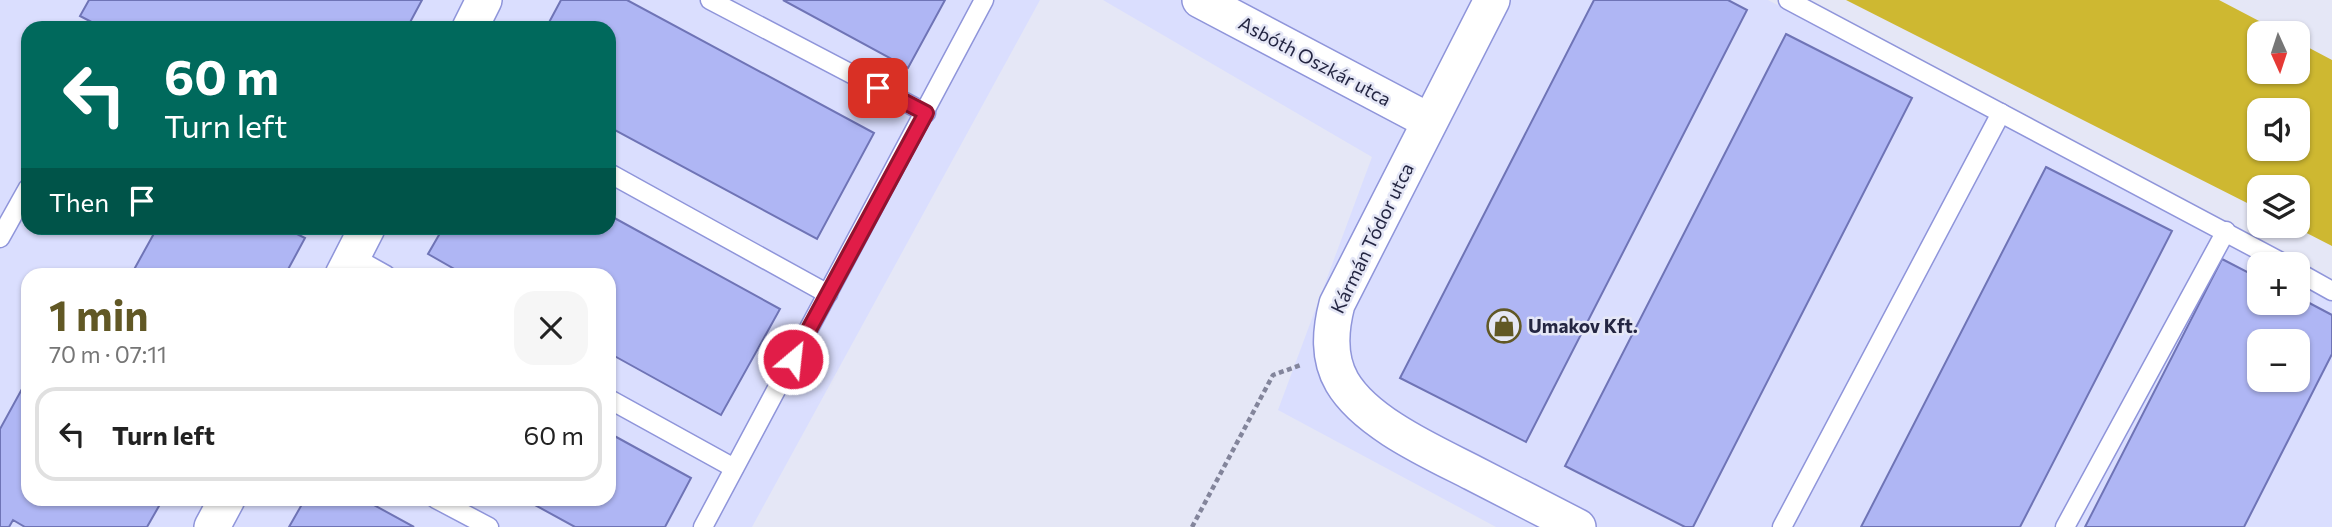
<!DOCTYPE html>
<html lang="en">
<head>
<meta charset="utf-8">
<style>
	:root { --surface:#fff; --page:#f6f6f6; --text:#222; --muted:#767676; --line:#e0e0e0; --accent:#615825 }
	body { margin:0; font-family:Commissioner,sans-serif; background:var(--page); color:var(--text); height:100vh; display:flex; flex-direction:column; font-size:26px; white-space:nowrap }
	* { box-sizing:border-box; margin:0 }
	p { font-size:23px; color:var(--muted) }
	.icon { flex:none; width:38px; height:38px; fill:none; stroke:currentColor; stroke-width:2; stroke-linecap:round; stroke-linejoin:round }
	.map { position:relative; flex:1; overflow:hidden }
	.sheet { position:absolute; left:21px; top:268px; width:595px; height:238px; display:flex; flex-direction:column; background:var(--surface); border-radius:21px; box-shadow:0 2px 5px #0004 }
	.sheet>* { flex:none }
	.hud { position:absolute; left:21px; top:21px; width:595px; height:214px; border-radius:21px; box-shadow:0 2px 5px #0004; background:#00695c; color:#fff; overflow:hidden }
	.needle { width:46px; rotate:177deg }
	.tools { position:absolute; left:2247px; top:21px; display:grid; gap:14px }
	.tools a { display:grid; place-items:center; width:63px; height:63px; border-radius:14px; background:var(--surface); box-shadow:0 2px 5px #0004; font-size:35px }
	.pin { position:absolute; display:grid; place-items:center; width:60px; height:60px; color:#fff; margin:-30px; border-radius:14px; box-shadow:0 4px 10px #0006 }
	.me { position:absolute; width:77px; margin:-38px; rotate:28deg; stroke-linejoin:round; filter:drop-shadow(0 0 5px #0008) }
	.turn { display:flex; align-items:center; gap:24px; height:147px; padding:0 28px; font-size:32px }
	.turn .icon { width:91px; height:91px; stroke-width:2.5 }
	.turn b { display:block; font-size:49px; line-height:60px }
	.then { display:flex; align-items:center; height:66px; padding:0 28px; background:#0003; gap:14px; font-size:26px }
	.round { display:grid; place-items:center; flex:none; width:74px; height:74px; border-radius:21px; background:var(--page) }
	.summary { display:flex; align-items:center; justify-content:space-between; height:119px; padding:0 28px }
	h1 { font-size:42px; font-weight:700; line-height:52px; color:var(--accent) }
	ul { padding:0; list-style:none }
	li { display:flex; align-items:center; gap:21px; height:94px; margin:0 14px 10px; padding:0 14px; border:4px solid var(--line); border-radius:21px }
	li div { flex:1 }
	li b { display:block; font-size:26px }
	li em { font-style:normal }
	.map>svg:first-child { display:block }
</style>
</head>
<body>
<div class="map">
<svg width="2332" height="527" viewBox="0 0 2332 527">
	<rect width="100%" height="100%" fill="#e5e7f6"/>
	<g fill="#dadefe" fill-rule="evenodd">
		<path d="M0,0H1040L752,527H0ZM28,28H609V228H28ZM28,275H609V499H28Z"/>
		<path d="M1103,0H1768L2282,264H2259V303H2298V272L2332,290V527H1496L1278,410L1372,157ZM2259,341H2298V380H2259Z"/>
	</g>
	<path fill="#ceb831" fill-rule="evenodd" d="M1846,0H2219L2282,33H2259V72H2298V42L2332,60V246L2293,226H2298V187H2259V209ZM2259,110H2298V149H2259Z"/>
	<g fill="#afb6f4" stroke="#6f74b6" stroke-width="2" fill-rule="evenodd">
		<polygon points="89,0 422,0 407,28 103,28 80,16"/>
		<polygon points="561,0 627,0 874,133 817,239 609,127 609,28 546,28"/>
		<polygon points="783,0 945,0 908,68"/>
		<polygon points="1594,0 1728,0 1747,10 1526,442 1400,378"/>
		<polygon points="1786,34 1912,98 1693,527 1685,527 1565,466"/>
		<polygon points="2046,167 2172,231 2020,527 1861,527"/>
		<polygon points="609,215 780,309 721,415 609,353 609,275 465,275 428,254 443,228 609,228"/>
		<polygon points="157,228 285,228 305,238 285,275 131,275"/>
		<path d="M2222,259L2259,278V303H2298V297L2332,315V354L2244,527H2085ZM2259,341H2298V380H2259Z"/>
		<polygon points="28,378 28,499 163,499 147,527 25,527 13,520 9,527 0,527 0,429"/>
		<polygon points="609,433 691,478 665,527 575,527 524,499 609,499"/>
		<polygon points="305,499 363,499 414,527 289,527"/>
	</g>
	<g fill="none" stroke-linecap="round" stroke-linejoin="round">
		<defs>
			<g id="service">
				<polyline points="710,0 926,113"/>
				<polyline points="1788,0 2285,264"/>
				<polyline points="609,173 828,294"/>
				<polyline points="0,238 28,188"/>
				<polyline points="352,256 386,275"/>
				<polyline points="2298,272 2332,291"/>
				<polyline points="609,399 734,468"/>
				<polyline points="436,499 489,527"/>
				<polyline points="703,527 984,0"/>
				<polyline points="1782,527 2001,113"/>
				<polyline points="2065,527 2226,231"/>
			</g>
			<g id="minor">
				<polyline points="1200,0 1429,121"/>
				<path d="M1492,0L1337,304C1330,331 1328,358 1342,382C1366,423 1432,452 1473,473C1508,491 1543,509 1578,527"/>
				<polyline points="470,28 484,0"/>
				<polyline points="343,275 367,228"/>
				<polyline points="212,527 227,499"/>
			</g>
		</defs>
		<use href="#service" stroke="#8f95da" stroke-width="21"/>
		<use href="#minor" stroke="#8f95da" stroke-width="38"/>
		<polyline stroke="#83859b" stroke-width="4.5" stroke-dasharray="5 3.5" stroke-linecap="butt" points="1192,527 1273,375 1301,365"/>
		<use href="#service" stroke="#fff" stroke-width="18"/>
		<use href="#minor" stroke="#fff" stroke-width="35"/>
	</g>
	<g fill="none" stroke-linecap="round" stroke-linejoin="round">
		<defs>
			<polyline id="route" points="793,359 926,113 878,88"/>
		</defs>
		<use href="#route" stroke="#92132f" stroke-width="18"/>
		<use href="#route" stroke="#e11d48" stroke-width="12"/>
	</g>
	<defs>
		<symbol id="shop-ring" viewBox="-11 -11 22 22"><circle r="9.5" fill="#e5e7f6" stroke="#615825" stroke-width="1.5"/><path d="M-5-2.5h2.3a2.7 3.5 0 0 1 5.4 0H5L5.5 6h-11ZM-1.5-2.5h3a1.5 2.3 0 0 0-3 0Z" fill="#615825"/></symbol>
	</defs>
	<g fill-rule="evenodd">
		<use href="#shop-ring" x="1485" y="307" width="38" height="38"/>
	</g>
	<g text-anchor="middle" stroke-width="5" stroke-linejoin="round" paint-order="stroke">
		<g font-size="19" fill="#242642" stroke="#e5e7f6">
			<text transform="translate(1315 61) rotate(28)" y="7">Asbóth Oszkár utca</text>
			<text transform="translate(1372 238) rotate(-64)" y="7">Kármán Tódor utca</text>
		</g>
		<g font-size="19" font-weight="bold" fill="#242642" stroke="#e5e7f6" text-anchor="start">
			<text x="1528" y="333">Umakov Kft.</text>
		</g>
	</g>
</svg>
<div class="tools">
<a><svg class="needle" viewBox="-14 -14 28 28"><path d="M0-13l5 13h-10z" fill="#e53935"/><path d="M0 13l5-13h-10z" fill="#767676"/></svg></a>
<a><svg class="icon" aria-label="sound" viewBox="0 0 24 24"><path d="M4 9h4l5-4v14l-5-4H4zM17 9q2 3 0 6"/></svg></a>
<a><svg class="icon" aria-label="layers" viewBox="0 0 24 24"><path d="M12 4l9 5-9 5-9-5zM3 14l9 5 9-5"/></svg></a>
<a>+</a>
<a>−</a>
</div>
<div class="pin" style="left:878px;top:88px;background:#d93025"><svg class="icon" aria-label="arrive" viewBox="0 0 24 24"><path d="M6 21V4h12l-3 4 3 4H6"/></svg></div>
<svg class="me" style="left:793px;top:359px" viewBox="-20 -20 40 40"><circle r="17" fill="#e11d48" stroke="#fff" stroke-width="3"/><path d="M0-11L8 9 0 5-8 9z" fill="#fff"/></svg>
<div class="hud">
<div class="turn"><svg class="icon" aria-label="left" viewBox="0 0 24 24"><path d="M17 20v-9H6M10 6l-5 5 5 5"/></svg><div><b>60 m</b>Turn left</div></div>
<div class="then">Then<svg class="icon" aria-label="arrive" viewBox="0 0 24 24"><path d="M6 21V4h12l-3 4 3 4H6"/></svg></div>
</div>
<section class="sheet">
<div class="summary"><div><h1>1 min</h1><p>70 m · 07:11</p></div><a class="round"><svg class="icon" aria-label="close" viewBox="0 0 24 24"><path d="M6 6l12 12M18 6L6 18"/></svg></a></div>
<ul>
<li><svg class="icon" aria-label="left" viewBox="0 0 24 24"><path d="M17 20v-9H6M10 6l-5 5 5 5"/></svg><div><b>Turn left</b></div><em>60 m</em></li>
</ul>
</section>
</div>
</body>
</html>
